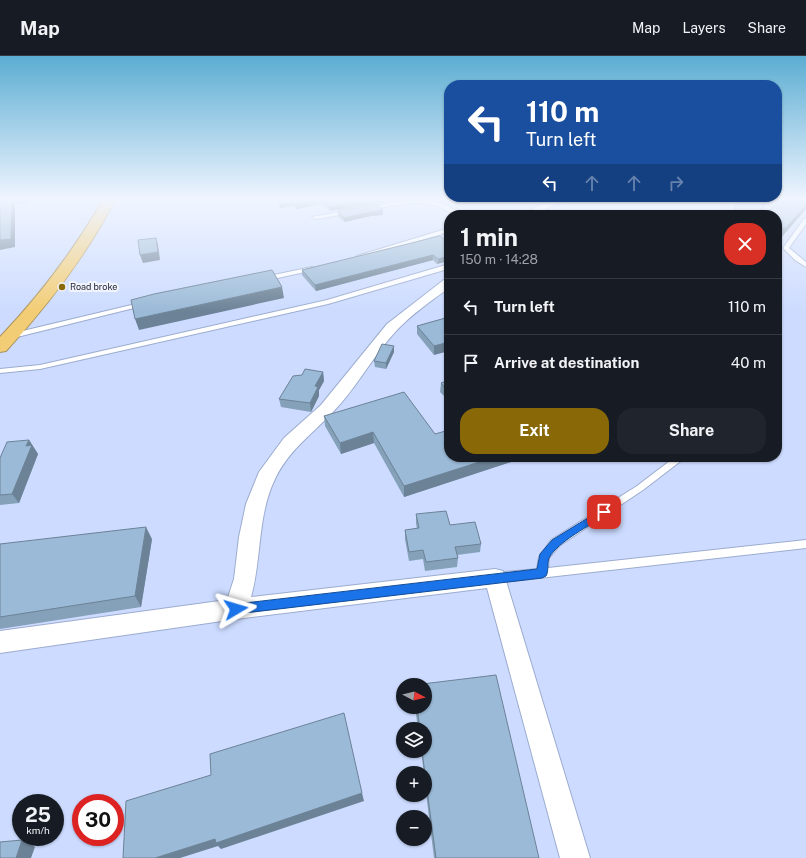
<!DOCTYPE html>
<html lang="en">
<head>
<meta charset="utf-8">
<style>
	:root { --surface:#171b24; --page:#20242c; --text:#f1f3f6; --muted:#9ea1a6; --line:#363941; --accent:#896907 }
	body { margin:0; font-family:"Public Sans",sans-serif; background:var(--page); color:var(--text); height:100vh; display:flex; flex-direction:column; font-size:15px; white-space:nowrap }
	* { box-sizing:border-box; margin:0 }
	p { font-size:13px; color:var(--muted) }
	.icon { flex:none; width:22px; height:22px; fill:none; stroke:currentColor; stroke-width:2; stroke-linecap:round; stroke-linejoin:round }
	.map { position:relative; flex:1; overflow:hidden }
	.panel { position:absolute; left:444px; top:154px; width:338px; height:252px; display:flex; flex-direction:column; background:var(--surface); border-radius:16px; box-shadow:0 1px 3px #0004 }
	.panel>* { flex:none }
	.hud { position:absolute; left:444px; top:24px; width:338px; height:122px; border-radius:16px; box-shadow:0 1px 3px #0004; background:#1a4fa0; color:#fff; overflow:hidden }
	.needle { width:26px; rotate:97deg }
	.fabs { position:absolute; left:396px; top:622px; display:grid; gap:8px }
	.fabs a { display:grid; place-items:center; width:36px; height:36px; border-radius:50%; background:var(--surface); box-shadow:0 1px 3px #0004; font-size:20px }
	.speed { position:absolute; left:12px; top:738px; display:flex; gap:8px; font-size:20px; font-weight:700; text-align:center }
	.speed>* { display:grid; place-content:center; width:52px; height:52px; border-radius:50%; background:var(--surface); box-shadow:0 1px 3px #0004; line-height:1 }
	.speed small { font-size:10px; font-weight:400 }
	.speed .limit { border:6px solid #d22; background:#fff; color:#111 }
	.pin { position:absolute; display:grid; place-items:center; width:34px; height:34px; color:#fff; margin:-17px; border-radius:8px; box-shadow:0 2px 6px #0006 }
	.me { position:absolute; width:44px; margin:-22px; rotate:83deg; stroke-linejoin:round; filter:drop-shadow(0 0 3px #0008) }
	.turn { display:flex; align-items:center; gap:14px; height:84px; padding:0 16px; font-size:18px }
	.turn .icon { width:52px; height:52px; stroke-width:2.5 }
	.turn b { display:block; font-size:28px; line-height:34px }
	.lanes { display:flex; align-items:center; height:38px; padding:0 16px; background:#0003; justify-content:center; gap:20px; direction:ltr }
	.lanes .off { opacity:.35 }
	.round { display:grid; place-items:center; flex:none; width:42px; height:42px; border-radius:16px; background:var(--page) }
	.summary { display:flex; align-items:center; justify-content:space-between; height:68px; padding:0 16px }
	h1 { font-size:24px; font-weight:700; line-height:30px }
	.button { display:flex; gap:8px; margin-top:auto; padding:8px 16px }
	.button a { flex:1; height:46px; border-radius:16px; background:var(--accent); color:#fff; font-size:16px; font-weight:700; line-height:46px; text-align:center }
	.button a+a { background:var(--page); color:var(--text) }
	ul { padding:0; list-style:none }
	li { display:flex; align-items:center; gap:12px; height:56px; padding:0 16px; border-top:1px solid var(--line) }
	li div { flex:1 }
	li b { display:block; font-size:15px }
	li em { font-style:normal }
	header { display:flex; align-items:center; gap:24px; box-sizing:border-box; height:56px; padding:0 20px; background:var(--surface); border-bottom:1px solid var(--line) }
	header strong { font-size:19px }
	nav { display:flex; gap:22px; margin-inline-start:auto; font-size:14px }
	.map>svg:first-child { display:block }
</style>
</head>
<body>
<header>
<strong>Map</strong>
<nav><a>Map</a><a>Layers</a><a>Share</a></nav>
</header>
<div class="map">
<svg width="806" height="802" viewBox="0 0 806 802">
	<rect width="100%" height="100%" fill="#dee8ff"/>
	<path fill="#ccdbff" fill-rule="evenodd" d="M0,144H806V802H0ZM449,159H777V401H449ZM403,629H425V651H403ZM403,673H425V695H403ZM403,717H425V739H403ZM21,747H55V781H21ZM81,747H115V781H81ZM403,761H425V783H403Z"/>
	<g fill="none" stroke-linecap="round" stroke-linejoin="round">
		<defs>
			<g id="lane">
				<path d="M414,144C431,144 447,146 460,159C450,159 444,151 434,149C412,144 389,150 368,155L365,153L390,147Z"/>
				<polygon points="350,154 353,156 352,157 315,163 312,161"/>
				<polygon points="806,162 806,168 789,192 806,206 806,211 795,204 783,192 804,163"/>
				<polygon points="449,172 449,176 362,201 357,200"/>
				<polygon points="449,208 449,212 441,215 328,248 40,313 0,317 0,313 40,309 327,244"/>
				<polygon points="312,211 315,213 314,214 264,225 261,223 264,221"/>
				<polygon points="144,246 147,248 146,249 9,283 5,281 6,279"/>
				<polygon points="675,401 686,401 643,434 559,490 549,502 548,512 806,484 806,492 495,527 491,525 490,522 491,519 495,517 537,513 539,501 551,484 637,430"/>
			</g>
			<g id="street">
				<polygon points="552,144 564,144 534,159 520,159"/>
				<path d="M449,222V232C431,245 412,258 397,274C373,299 357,332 332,357C311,379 288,395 275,423C257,460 262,502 251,541L495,513L503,515L590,802H560L487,532L236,563L0,597V575L227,544L234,523L239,481L246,448L259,416L284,382L321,349L387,268L445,223Z"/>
			</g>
			<path id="highway" d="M103,144H115C86,200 49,248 6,295L0,296V281C40,239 74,194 103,144Z"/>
		</defs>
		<use href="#lane" stroke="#9caccf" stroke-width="2"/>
		<use href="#street" stroke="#9caccf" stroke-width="2"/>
		<use href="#highway" stroke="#aa935f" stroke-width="2"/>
		<use href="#lane" fill="#fff" fill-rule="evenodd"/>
		<use href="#street" fill="#fff" fill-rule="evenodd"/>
		<use href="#highway" fill="#f3cd75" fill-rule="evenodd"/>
	</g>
	<g fill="#85a0b9">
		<polygon points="0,144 31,144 28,147 15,148 15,191"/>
		<polygon points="281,144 395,144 330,155 322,148 296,153 294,150 280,152"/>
		<polygon points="738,144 760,159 732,159"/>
		<polygon points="338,155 383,159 371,160 344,166 338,160"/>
		<polygon points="440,180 437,208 433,204 316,235 302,219 302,214"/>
		<polygon points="449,261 434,299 417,278 417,270"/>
		<polygon points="394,296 386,313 375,311 374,305"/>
		<polygon points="323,316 324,325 319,334 319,340 311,356 281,351 279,343 302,319"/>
		<polygon points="449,324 449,345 440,336 441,327"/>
		<polygon points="324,360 435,378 514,405 404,441 374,387 341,398 325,370"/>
		<polygon points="29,384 38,398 19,447 0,449 0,402"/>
		<polygon points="416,458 450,469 481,488 480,496 457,499 458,502 457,511 425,515 423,503 409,505 405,483 405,474 417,473 416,467"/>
		<polygon points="152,483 141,551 0,573 0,488"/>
		<polygon points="415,651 425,651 539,802 434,802 425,729 425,717 424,717 421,695 425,695 425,673 418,673"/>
	</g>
	<g fill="#6c8296">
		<polygon points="12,144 14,144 15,148 15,191 0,194 0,184"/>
		<polygon points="27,144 31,144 28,147"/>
		<polygon points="322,144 322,148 296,153 295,148"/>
		<polygon points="373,144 395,144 330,155 330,151"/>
		<polygon points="293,146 294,150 280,152 279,148"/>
		<polygon points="806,149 806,153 781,182 777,183 777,173"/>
		<polygon points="383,154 383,159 371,160 344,166 344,162 371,156"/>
		<polygon points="156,182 158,189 160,204 143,207 140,199"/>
		<polygon points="447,195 449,195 449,205 437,208 438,203"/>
		<polygon points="433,199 433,204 316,235 315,229"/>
		<polygon points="282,231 284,242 139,274 135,263"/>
		<polygon points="449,286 449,295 434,299 434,290"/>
		<polygon points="394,290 394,296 386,313 386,307"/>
		<polygon points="323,316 324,325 319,334 319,340 311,356 310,347 315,330"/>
		<polygon points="373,376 374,387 341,398 340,387"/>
		<polygon points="29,384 38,398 19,447 12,438 26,390"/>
		<polygon points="495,401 515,401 514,405 404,441 404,430"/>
		<polygon points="146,471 152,483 141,551 135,540"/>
		<polygon points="362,737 364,745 221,793 218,790 180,802 155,802 215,783"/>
		<polygon points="22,784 35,791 31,802 16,802"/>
	</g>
	<g fill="#9bbad7" stroke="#6c8296">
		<polygon points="0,144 12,144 11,183 0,184"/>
		<polygon points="281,144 373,144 330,151 322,144 295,148 293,146 279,148"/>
		<polygon points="738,144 766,144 760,159 740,159 734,155"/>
		<polygon points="780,144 806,144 806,149 786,172 777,173 777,159 765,159"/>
		<polygon points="378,148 383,154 371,156 344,162 338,155"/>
		<polygon points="440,180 449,187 449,195 447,195 449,197 449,200 438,203 433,199 315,229 302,214"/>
		<polygon points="156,182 158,196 140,199 138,184"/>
		<polygon points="272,214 282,231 135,263 131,244 154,238"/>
		<polygon points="449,261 449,286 434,290 417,270"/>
		<polygon points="382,288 394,290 386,307 374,305"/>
		<polygon points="305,313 323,316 315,330 318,331 310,347 279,343 293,320 302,319"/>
		<polygon points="449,324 449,336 441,327"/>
		<polygon points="404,336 435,378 449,374 449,401 495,401 404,430 373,376 340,387 324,360"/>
		<polygon points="29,384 26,390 32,389 12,438 0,439 0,402 7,386"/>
		<polygon points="446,455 450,469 475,466 481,488 455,491 458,502 426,506 423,494 409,496 405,474 419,472 416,458"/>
		<polygon points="146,471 135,540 0,561 0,488"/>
		<polygon points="496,619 539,802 436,802 422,695 425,695 425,673 420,673 417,651 425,651 425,629 414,629"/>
		<polygon points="344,657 362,737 216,787 215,783 155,802 123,802 126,745 211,719 210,698"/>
		<polygon points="22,784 16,802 0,802 0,786"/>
	</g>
	<linearGradient id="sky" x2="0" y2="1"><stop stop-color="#5badd2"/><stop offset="0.56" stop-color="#f0f5ff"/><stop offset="1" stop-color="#f0f5ff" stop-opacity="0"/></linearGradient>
	<rect width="806" height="256" fill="url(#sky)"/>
	<path fill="#1a73e8" stroke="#114b97" d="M604,452L607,453L609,456L607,459C592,468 557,486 549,502C547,507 549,515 546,520L542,522L236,558L231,556L230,553L231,549L236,548L537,513L540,498L552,484Z"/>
	<circle fill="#896907" stroke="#f2f5fd" stroke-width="1.5" cx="62" cy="231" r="4"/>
	<g text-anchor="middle" stroke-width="4" stroke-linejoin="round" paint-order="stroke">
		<g font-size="9" fill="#222836" stroke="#f2f5fd" text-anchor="start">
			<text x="70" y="234">Road broke</text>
		</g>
	</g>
</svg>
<div class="fabs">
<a><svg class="needle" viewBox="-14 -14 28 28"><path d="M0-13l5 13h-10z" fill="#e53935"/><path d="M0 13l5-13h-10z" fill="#9ea1a6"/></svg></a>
<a><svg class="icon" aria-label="layers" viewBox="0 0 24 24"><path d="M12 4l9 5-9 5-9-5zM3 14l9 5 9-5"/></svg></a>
<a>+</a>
<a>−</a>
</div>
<div class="speed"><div>25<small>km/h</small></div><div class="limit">30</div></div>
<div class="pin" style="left:604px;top:456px;background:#d93025"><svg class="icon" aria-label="arrive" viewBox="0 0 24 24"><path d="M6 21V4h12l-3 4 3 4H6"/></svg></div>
<svg class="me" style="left:236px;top:553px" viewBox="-20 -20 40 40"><path d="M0-17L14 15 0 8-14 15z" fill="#1a73e8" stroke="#fff" stroke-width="4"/></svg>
<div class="hud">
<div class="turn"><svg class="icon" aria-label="left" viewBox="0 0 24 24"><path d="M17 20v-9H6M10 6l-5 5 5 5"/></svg><div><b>110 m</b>Turn left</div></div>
<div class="lanes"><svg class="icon" aria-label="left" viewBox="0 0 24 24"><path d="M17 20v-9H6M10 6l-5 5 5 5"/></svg><svg class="icon off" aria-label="ahead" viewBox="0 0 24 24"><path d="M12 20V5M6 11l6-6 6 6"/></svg><svg class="icon off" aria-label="ahead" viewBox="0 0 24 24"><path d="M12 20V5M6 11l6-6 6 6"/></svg><svg class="icon off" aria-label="right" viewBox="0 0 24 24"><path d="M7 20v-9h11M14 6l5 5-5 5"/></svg></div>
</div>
<section class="panel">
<div class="summary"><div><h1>1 min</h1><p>150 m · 14:28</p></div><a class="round" style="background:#d93025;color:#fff"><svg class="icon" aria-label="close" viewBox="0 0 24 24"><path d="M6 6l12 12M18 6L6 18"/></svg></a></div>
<ul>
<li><svg class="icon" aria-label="left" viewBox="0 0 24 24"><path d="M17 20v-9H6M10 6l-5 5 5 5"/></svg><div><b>Turn left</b></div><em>110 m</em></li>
<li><svg class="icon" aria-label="arrive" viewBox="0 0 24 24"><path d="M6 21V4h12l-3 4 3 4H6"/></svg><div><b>Arrive at destination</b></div><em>40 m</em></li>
</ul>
<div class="button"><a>Exit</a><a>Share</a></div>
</section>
</div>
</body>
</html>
